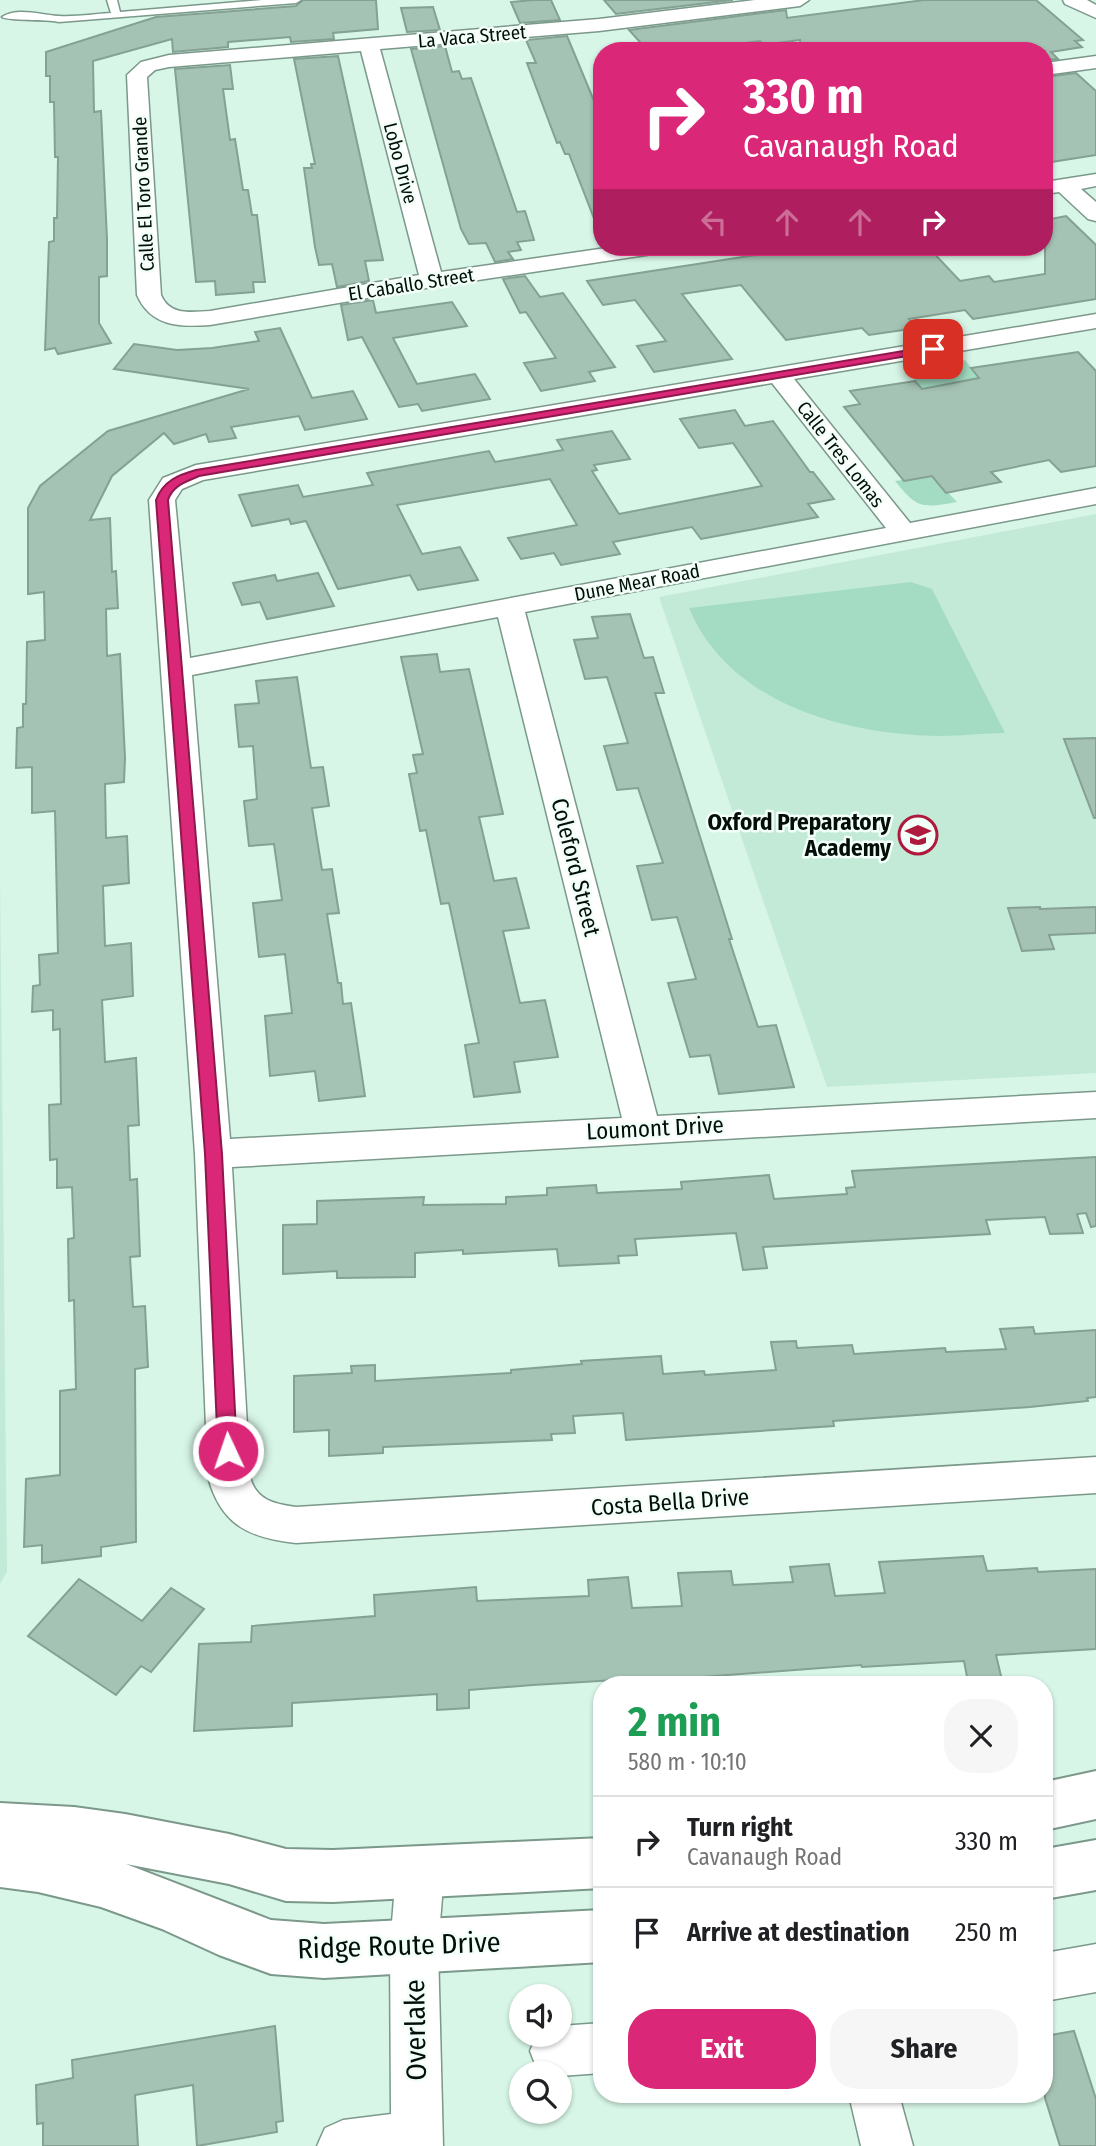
<!DOCTYPE html>
<html lang="en">
<head>
<meta charset="utf-8">
<style>
	:root { --surface:#fff; --page:#f6f6f6; --text:#202124; --muted:#757577; --line:#e0e0e0; --accent:#db2777 }
	body { margin:0; font-family:"Fira Sans Condensed",sans-serif; background:var(--page); color:var(--text); height:100vh; display:flex; flex-direction:column; font-size:26px; white-space:nowrap }
	* { box-sizing:border-box; margin:0 }
	p { font-size:23px; color:var(--muted) }
	.icon { flex:none; width:38px; height:38px; fill:none; stroke:currentColor; stroke-width:2; stroke-linecap:round; stroke-linejoin:round }
	.map { position:relative; flex:1; overflow:hidden }
	.sheet { position:absolute; left:593px; top:1676px; width:460px; height:427px; display:flex; flex-direction:column; background:var(--surface); border-radius:28px; box-shadow:0 2px 5px #0004 }
	.sheet>* { flex:none }
	.banner { position:absolute; left:593px; top:42px; width:460px; height:214px; border-radius:28px; box-shadow:0 2px 5px #0004; background:#db2777; color:#fff; overflow:hidden }
	.fabs { position:absolute; left:509px; top:1984px; display:grid; gap:14px }
	.fabs a { display:grid; place-items:center; width:63px; height:63px; border-radius:50%; background:var(--surface); box-shadow:0 2px 5px #0004; font-size:35px }
	.pin { position:absolute; display:grid; place-items:center; width:60px; height:60px; color:#fff; margin:-30px; border-radius:14px; box-shadow:0 4px 10px #0006 }
	.me { position:absolute; width:77px; margin:-38px; rotate:357deg; stroke-linejoin:round; filter:drop-shadow(0 0 5px #0008) }
	.turn { display:flex; align-items:center; gap:24px; height:147px; padding:0 35px; font-size:32px }
	.turn .icon { width:91px; height:91px; stroke-width:2.5 }
	.turn b { display:block; font-size:49px; line-height:60px }
	.lanes { display:flex; align-items:center; height:66px; padding:0 35px; background:#0003; justify-content:center; gap:35px; direction:ltr }
	.lanes .off { opacity:.35 }
	.round { display:grid; place-items:center; flex:none; width:74px; height:74px; border-radius:28px; background:var(--page) }
	.summary { display:flex; align-items:center; justify-content:space-between; height:119px; padding:0 35px }
	h1 { font-size:42px; font-weight:700; line-height:52px; color:#1e9e55 }
	.button { display:flex; gap:14px; margin-top:auto; padding:14px 35px }
	.button a { flex:1; height:80px; border-radius:28px; background:var(--accent); color:#fff; font-size:28px; font-weight:700; line-height:80px; text-align:center }
	.button a+a { background:var(--page); color:var(--text) }
	ul { padding:0; list-style:none }
	li { display:flex; align-items:center; gap:21px; height:91px; padding:0 35px; border-top:2px solid var(--line) }
	li div { flex:1 }
	li b { display:block; font-size:26px }
	li em { font-style:normal }
	.map>svg:first-child { display:block }
</style>
</head>
<body>
<div class="map">
<svg width="1096" height="2146" viewBox="0 0 1096 2146">
	<rect width="100%" height="100%" fill="#d7f6e7"/>
	<g fill="#c3ead7">
		<polygon points="1096,514 1096,1073 827,1087 659,597"/>
		<polygon points="0,873 7,1572 0,1584"/>
	</g>
	<g fill="#a3dcc2">
		<polygon points="965,360 979,378 927,394 907,370"/>
		<path d="M932,476L957,502C921,508 918,509 895,481Z"/>
		<path d="M911,582L932,589L1005,733C983,733 962,736 941,736C845,735 729,704 689,608Z"/>
	</g>
	<g fill="#a5c3b4" stroke="#84a193" stroke-width="2">
		<polygon points="303,0 376,0 378,29 333,33 334,39 291,42 290,37 228,42 228,47 173,52 172,39 93,61 94,112 101,111 107,239 107,276 99,277 99,323 111,343 58,354 55,348 45,350 49,242 54,241 54,218 57,218 58,157 55,157 54,102 50,102 50,76 46,76 46,52 156,17 296,6"/>
		<polygon points="533,0 551,0 560,20 520,23 511,2"/>
		<polygon points="604,0 733,0 616,14"/>
		<polygon points="924,0 1036,0 1083,40 1075,41 1082,47 1051,52 1058,59 1045,60 1045,51 801,51 800,40 764,45 760,41 702,49 648,51 629,30 786,10 787,18"/>
		<polygon points="433,7 440,30 407,32 401,8"/>
		<polygon points="567,36 602,120 600,234 569,154 565,154 560,142 557,143 527,63 536,63 526,40"/>
		<polygon points="445,46 452,72 459,71 462,79 471,78 517,212 525,211 534,240 517,242 521,250 508,252 513,259 495,262 486,243 469,244 461,229 411,49"/>
		<polygon points="338,56 383,260 365,261 369,281 337,287 332,264 319,265 315,247 304,168 312,168 311,164 315,164 294,59"/>
		<polygon points="230,65 233,89 223,89 230,140 235,139 243,190 248,190 252,215 257,215 265,282 253,282 254,292 216,295 215,281 196,282 175,69"/>
		<polygon points="1076,73 1096,91 1096,155 1045,163 1045,77"/>
		<polygon points="1066,216 1096,245 1096,299 973,319 965,310 909,319 917,328 869,335 862,328 786,340 741,285 682,294 732,359 654,372 637,346 666,341 635,300 603,305 587,281 807,247 928,247 960,281 989,276 994,282 1045,274 1045,220"/>
		<polygon points="525,276 540,297 563,293 615,367 589,372 595,381 541,391 524,363 556,358 526,312 520,313 503,279"/>
		<polygon points="373,300 376,313 452,302 467,326 393,338 417,384 475,374 490,399 422,411 418,404 399,407 362,337 348,340 341,305"/>
		<polygon points="280,328 312,398 353,391 367,419 305,430 299,416 231,427 236,438 209,442 206,434 174,444 164,433 112,476 90,520 110,518 112,572 116,571 118,608 106,609 107,656 120,654 125,758 124,782 105,784 106,838 127,836 129,883 103,886 105,946 131,943 133,996 102,1000 105,1062 136,1058 139,1125 128,1126 130,1180 137,1179 140,1256 130,1257 133,1307 145,1306 148,1367 135,1369 136,1542 101,1547 101,1556 42,1563 42,1545 24,1547 26,1479 60,1475 60,1391 76,1389 74,1300 69,1301 68,1239 74,1238 72,1187 57,1188 57,1159 50,1160 49,1105 61,1104 60,1029 53,1030 53,1010 32,1012 33,986 40,985 39,955 58,953 55,811 32,813 32,767 16,768 17,728 23,727 23,704 26,704 27,642 45,640 44,592 28,594 28,508 40,486 108,431 249,389 114,369 134,344 177,350 212,348 259,341 255,332"/>
		<polygon points="1078,352 1096,371 1096,466 1061,472 1049,460 991,472 1001,482 946,493 932,476 904,481 844,407 860,404 850,391 915,381 922,389 979,378 971,368"/>
		<polygon points="735,410 745,426 773,421 810,472 813,472 834,499 808,504 818,517 701,539 692,527 613,542 620,554 561,565 554,553 521,559 508,538 577,525 550,479 397,505 422,554 460,547 478,580 418,590 410,575 338,589 306,521 291,524 289,519 252,526 239,495 298,485 303,497 373,485 367,473 489,451 495,462 563,450 557,440 612,431 630,459 594,465 597,470 592,471 619,514 762,486 733,443 699,448 680,419"/>
		<polygon points="318,573 334,606 267,619 260,602 242,605 233,583 275,575 277,581"/>
		<polygon points="630,614 644,658 653,657 664,693 655,693 732,939 729,939 758,1027 776,1025 794,1087 719,1094 710,1055 690,1057 668,983 696,979 677,917 652,920 637,866 663,863 638,788 617,790 604,746 628,743 607,677 585,679 574,640 598,638 592,617"/>
		<polygon points="437,654 440,672 469,669 503,814 479,817 494,881 516,878 529,928 503,931 520,1003 545,1000 558,1057 514,1062 520,1092 474,1097 465,1045 479,1043 449,903 441,904 426,830 420,831 409,774 417,773 413,755 423,754 401,657"/>
		<polygon points="297,677 311,768 323,767 329,806 312,808 322,870 332,869 339,913 327,914 338,983 341,983 343,1004 351,1003 365,1096 319,1101 315,1071 270,1076 265,1016 292,1013 285,954 259,957 253,903 282,900 274,844 249,846 244,801 257,799 253,746 239,747 235,705 259,703 256,681"/>
		<polygon points="1096,738 1096,818 1094,818 1064,739"/>
		<polygon points="1040,907 1040,909 1096,907 1096,933 1049,935 1054,949 1022,951 1008,908"/>
		<polygon points="1096,1157 1096,1226 1091,1227 1086,1213 1077,1214 1083,1233 1050,1234 1045,1217 986,1220 990,1234 763,1247 767,1268 743,1270 736,1233 635,1239 637,1255 618,1256 619,1263 559,1266 557,1249 463,1254 463,1250 415,1253 415,1277 337,1278 337,1271 283,1274 283,1225 317,1224 317,1201 424,1197 423,1205 506,1204 506,1197 547,1195 547,1188 596,1185 597,1193 682,1189 681,1182 769,1175 774,1199 847,1194 846,1188 855,1187 852,1171"/>
		<polygon points="1033,1327 1035,1334 1096,1330 1096,1397 1087,1398 1088,1401 1030,1407 833,1421 834,1426 626,1440 623,1413 573,1416 575,1433 551,1434 552,1440 383,1447 383,1453 329,1456 329,1430 294,1432 294,1376 352,1373 351,1366 375,1365 375,1381 511,1373 511,1370 582,1364 581,1361 661,1356 663,1374 704,1371 705,1375 776,1370 771,1342 796,1341 797,1348 852,1345 854,1354 945,1348 946,1352 1006,1349 1000,1329"/>
		<polygon points="983,1556 987,1571 1037,1568 1038,1572 1096,1569 1096,1649 996,1655 1002,1680 968,1682 964,1661 862,1667 861,1665 649,1681 649,1678 533,1685 469,1690 469,1708 437,1710 437,1694 292,1703 292,1726 194,1731 199,1644 251,1642 252,1626 375,1616 374,1595 476,1587 477,1601 589,1596 588,1580 628,1577 632,1608 682,1606 678,1573 731,1571 733,1585 793,1582 790,1567 829,1564 835,1596 885,1593 879,1562"/>
		<polygon points="79,1579 142,1621 171,1588 204,1609 151,1672 141,1666 116,1695 28,1636"/>
		<polygon points="275,2026 283,2121 276,2122 277,2132 197,2146 193,2085 135,2095 138,2146 43,2146 43,2123 37,2124 36,2085 73,2078 72,2060"/>
		<polygon points="1074,2031 1096,2099 1096,2146 1060,2146 1045,2098 1045,2036"/>
	</g>
	<g fill="none" stroke-linecap="round" stroke-linejoin="round">
		<defs>
			<path id="service" d="M107,0H117L120,12L262,0H301L296,3L59,22C46,19 8,21 2,17C18,7 41,15 59,16C75,17 94,14 111,13Z"/>
			<g id="minor">
				<path d="M755,0H809L800,6L599,31L380,49L441,272L613,247H669L666,252L432,287L210,325C180,327 151,327 137,295L127,75L141,62L169,55L599,19ZM361,51L419,275L210,311C191,312 170,316 161,295L147,77L155,70L169,67Z"/>
				<polygon points="1063,0 1087,0 1096,5 1096,18 1065,4"/>
				<polygon points="1096,56 1096,68 1045,75 1045,63"/>
				<polygon points="1096,174 1096,186 1081,189 1096,202 1096,221 1088,219 1059,192 1045,194 1045,182"/>
				<path d="M1096,314V328L794,379L910,523L1096,488V504L525,612L657,1116L1096,1092V1118L232,1167L250,1477C256,1500 274,1504 296,1507L1096,1457V1493L296,1543C249,1538 221,1525 208,1477L195,1154L149,500L163,478L196,465ZM772,383L886,528L190,658L175,500L182,489L203,480ZM498,617L622,1118L230,1139L192,675Z"/>
				<polygon points="420,1850 437,1857 444,1873 438,1947 443,2146 317,2146 325,2128 343,2120 391,2114 390,1947 396,1873 403,1857"/>
				<polygon points="1096,1944 1096,1992 1045,2001 1045,1953"/>
				<polygon points="602,2023 602,2073 560,2076 537,2069 530,2051 537,2035 560,2035 560,2026"/>
				<polygon points="849,2095 899,2095 913,2146 861,2146"/>
			</g>
			<g id="secondary">
				<polygon points="1096,1771 1096,1819 1045,1830 1045,1782"/>
				<polygon points="0,1803 74,1807 125,1814 229,1834 286,1849 333,1850 602,1838 602,1888 333,1902 286,1901 229,1884 126,1864 271,1920 324,1924 602,1910 602,1962 324,1978 271,1974 219,1955 162,1929 101,1907 38,1892 0,1887"/>
				<polygon points="1096,1840 1096,1890 1045,1899 1045,1849"/>
			</g>
		</defs>
		<use href="#service" stroke="#7b988a" stroke-width="3"/>
		<use href="#minor" stroke="#7b988a" stroke-width="3"/>
		<use href="#secondary" stroke="#7b988a" stroke-width="4"/>
		<use href="#service" fill="#fff" fill-rule="evenodd"/>
		<use href="#minor" fill="#fff" fill-rule="evenodd"/>
		<use href="#secondary" fill="#fff" fill-rule="evenodd"/>
	</g>
	<path fill="#db2777" stroke="#8e194d" stroke-width="2" d="M933,346L937,347V351L199,476C186,482 173,485 168,500L222,1154L237,1451L234,1456L228,1458L221,1456L218,1451L205,1154L156,500C163,481 178,475 196,470Z"/>
	<defs>
		<symbol id="school-ring" viewBox="-11 -11 22 22"><circle r="9.5" fill="#f2fff8" stroke="#ae193e" stroke-width="1.5"/><path d="M0-5L7-2L0 1L-7-2ZM-4 1L0 2.5L4 1V4Q0 6-4 4Z" fill="#ae193e"/></symbol>
	</defs>
	<g fill-rule="evenodd">
		<use href="#school-ring" x="896" y="813" width="44" height="44"/>
	</g>
	<g text-anchor="middle" stroke-width="5" stroke-linejoin="round" paint-order="stroke">
		<g font-size="19" fill="#040e09" stroke="#f2fff8">
			<text transform="translate(472 36) rotate(-5)" y="7">La Vaca Street</text>
			<text transform="translate(401 163) rotate(75)" y="7">Lobo Drive</text>
			<text transform="translate(143 194) rotate(-93)" y="7">Calle El Toro Grande</text>
			<text transform="translate(411 284) rotate(-9)" y="7">El Caballo Street</text>
			<text transform="translate(841 454) rotate(52)" y="7">Calle Tres Lomas</text>
			<text transform="translate(637 582) rotate(-11)" y="7">Dune Mear Road</text>
		</g>
		<g font-size="23" font-weight="bold" fill="#040e09" stroke="#f2fff8" text-anchor="end">
			<text x="891" y="830">Oxford Preparatory<tspan x="891" dy="26">Academy</tspan></text>
		</g>
		<g font-size="23" fill="#040e09" stroke="#f2fff8">
			<text transform="translate(576 867) rotate(76)" y="8">Coleford Street</text>
			<text transform="translate(655 1128) rotate(-3)" y="8">Loumont Drive</text>
			<text transform="translate(670 1502) rotate(-4)" y="8">Costa Bella Drive</text>
		</g>
		<g font-size="28" fill="#040e09" stroke="#f2fff8">
			<text transform="translate(399 1945) rotate(-2)" y="10">Ridge Route Drive</text>
			<text transform="translate(415 2030) rotate(-91)" y="10">Overlake</text>
		</g>
	</g>
</svg>
<div class="fabs">
<a><svg class="icon" aria-label="sound" viewBox="0 0 24 24"><path d="M4 9h4l5-4v14l-5-4H4zM17 9q2 3 0 6"/></svg></a>
<a><svg class="icon" aria-label="search" viewBox="0 0 24 24"><circle cx="10" cy="10" r="6"/><path d="M15 15l6 6"/></svg></a>
</div>
<div class="pin" style="left:933px;top:349px;background:#d93025"><svg class="icon" aria-label="arrive" viewBox="0 0 24 24"><path d="M6 21V4h12l-3 4 3 4H6"/></svg></div>
<svg class="me" style="left:228px;top:1451px" viewBox="-20 -20 40 40"><circle r="17" fill="#db2777" stroke="#fff" stroke-width="3"/><path d="M0-11L8 9 0 5-8 9z" fill="#fff"/></svg>
<div class="banner">
<div class="turn"><svg class="icon" aria-label="right" viewBox="0 0 24 24"><path d="M7 20v-9h11M14 6l5 5-5 5"/></svg><div><b>330 m</b>Cavanaugh Road</div></div>
<div class="lanes"><svg class="icon off" aria-label="left" viewBox="0 0 24 24"><path d="M17 20v-9H6M10 6l-5 5 5 5"/></svg><svg class="icon off" aria-label="ahead" viewBox="0 0 24 24"><path d="M12 20V5M6 11l6-6 6 6"/></svg><svg class="icon off" aria-label="ahead" viewBox="0 0 24 24"><path d="M12 20V5M6 11l6-6 6 6"/></svg><svg class="icon" aria-label="right" viewBox="0 0 24 24"><path d="M7 20v-9h11M14 6l5 5-5 5"/></svg></div>
</div>
<section class="sheet">
<div class="summary"><div><h1>2 min</h1><p>580 m · 10:10</p></div><a class="round"><svg class="icon" aria-label="close" viewBox="0 0 24 24"><path d="M6 6l12 12M18 6L6 18"/></svg></a></div>
<ul>
<li><svg class="icon" aria-label="right" viewBox="0 0 24 24"><path d="M7 20v-9h11M14 6l5 5-5 5"/></svg><div><b>Turn right</b><p>Cavanaugh Road</p></div><em>330 m</em></li>
<li><svg class="icon" aria-label="arrive" viewBox="0 0 24 24"><path d="M6 21V4h12l-3 4 3 4H6"/></svg><div><b>Arrive at destination</b></div><em>250 m</em></li>
</ul>
<div class="button"><a>Exit</a><a>Share</a></div>
</section>
</div>
</body>
</html>
